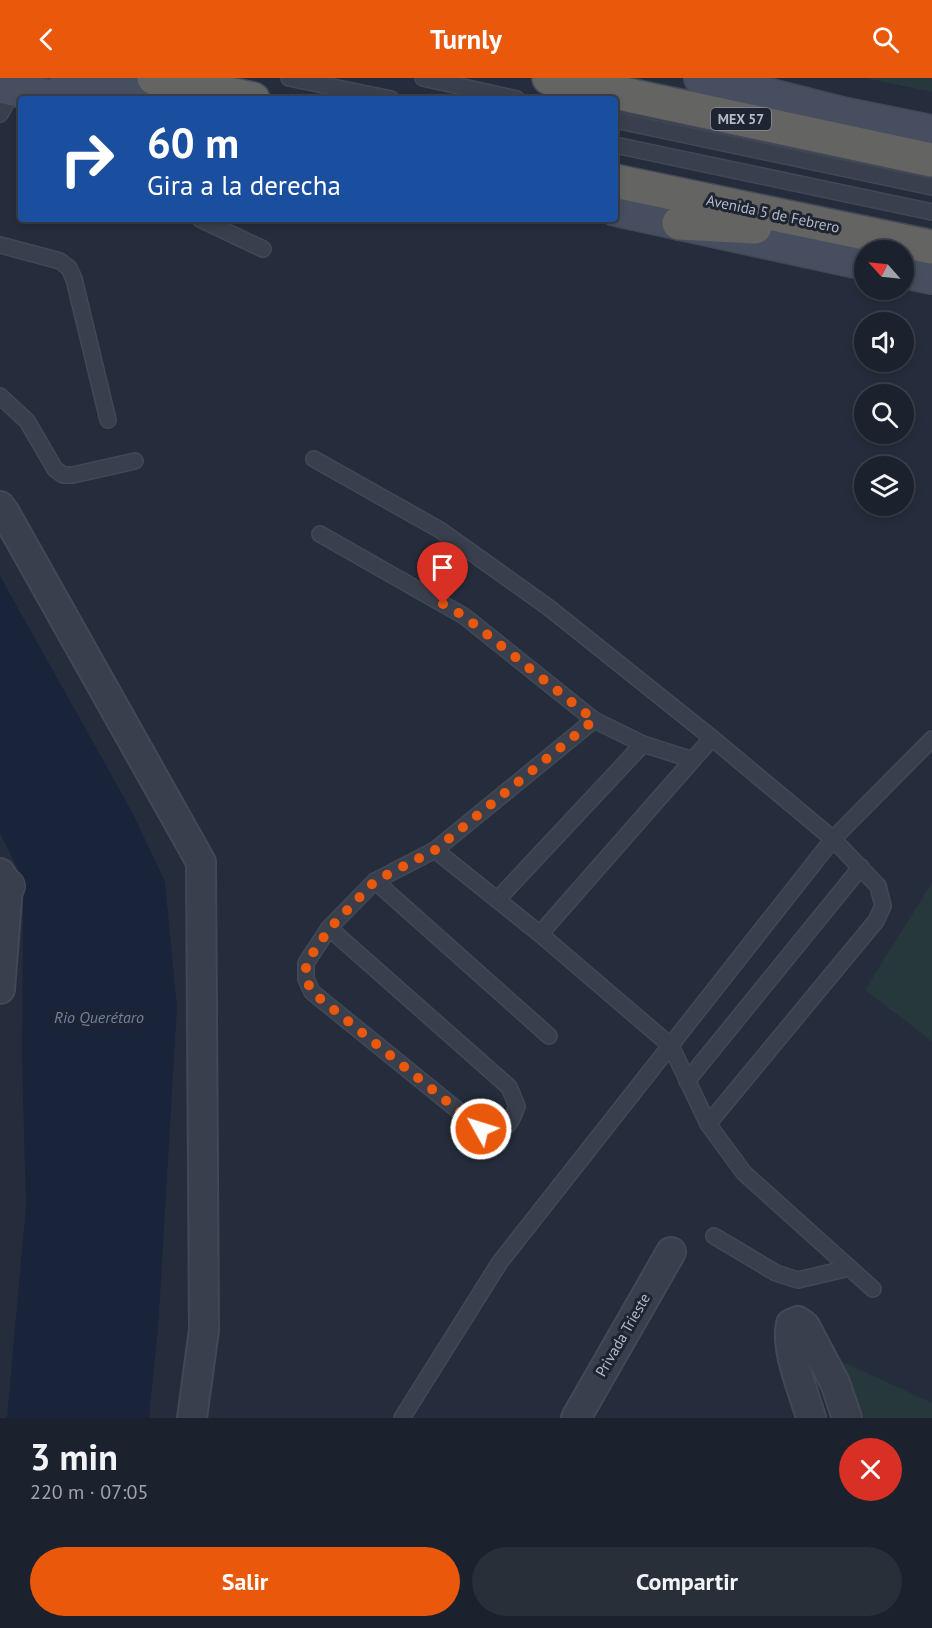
<!DOCTYPE html>
<html lang="es">
<head>
<meta charset="utf-8">
<style>
	:root { --surface:#1c222d; --page:#292f39; --text:#f1f3f6; --muted:#a0a4aa; --line:#3a3f49; --accent:#ea580c }
	body { margin:0; font-family:"PT Sans",sans-serif; background:var(--page); color:var(--text); height:100vh; display:flex; flex-direction:column; font-size:22px; white-space:nowrap }
	* { box-sizing:border-box; margin:0 }
	p { font-size:20px; color:var(--muted) }
	.icon { flex:none; width:33px; height:33px; fill:none; stroke:currentColor; stroke-width:2; stroke-linecap:round; stroke-linejoin:round }
	.map { position:relative; height:1340px; overflow:hidden }
	.side { display:flex; flex-direction:column; background:var(--surface); flex:1 }
	.side>* { flex:none }
	.top-card { position:absolute; left:18px; top:18px; width:600px; height:126px; border-radius:6px; box-shadow:0 3px 9px #0003,0 0 0 2px var(--line); background:#1a4fa0; color:#fff; overflow:hidden }
	.needle { width:39px; rotate:297deg }
	.buttons { position:absolute; left:854px; top:162px; display:grid; gap:12px }
	.buttons a { display:grid; place-items:center; width:60px; height:60px; border-radius:50%; background:var(--surface); box-shadow:0 3px 9px #0003,0 0 0 2px var(--line); font-size:30px }
	.pin { position:absolute; display:grid; place-items:center; width:51px; height:51px; color:#fff; margin:-62px -26px; border-radius:50% 50% 50% 0; rotate:-45deg; box-shadow:0 0 6px #0007 }
	.pin .icon { rotate:45deg }
	.me { position:absolute; width:66px; margin:-33px; rotate:309deg; stroke-linejoin:round; filter:drop-shadow(0 0 4px #0008) }
	.turn { display:flex; align-items:center; gap:21px; height:126px; padding:0 30px; font-size:27px }
	.turn .icon { width:78px; height:78px; stroke-width:2.5 }
	.turn b { display:block; font-size:42px; line-height:51px }
	.round { display:grid; place-items:center; flex:none; width:63px; height:63px; border-radius:32px; background:var(--page) }
	.overview { display:flex; align-items:center; justify-content:space-between; height:102px; padding:0 30px }
	h1 { font-size:36px; font-weight:700; line-height:45px }
	.cta { display:flex; gap:12px; margin-top:auto; padding:12px 30px }
	.cta a { flex:1; height:69px; border-radius:36px; background:var(--accent); color:#fff; font-size:24px; font-weight:700; line-height:69px; text-align:center }
	.cta a+a { background:var(--page); color:var(--text) }
	header { display:flex; justify-content:space-between; align-items:center; height:78px; padding:0 30px; background:var(--accent); color:#fff; font-size:27px; font-weight:700 }
	.map>svg:first-child { display:block }
</style>
</head>
<body>
<header><svg class="icon" aria-label="back" viewBox="0 0 24 24"><path d="M15 5l-7 7 7 7"/></svg>Turnly<svg class="icon" aria-label="search" viewBox="0 0 24 24"><circle cx="10" cy="10" r="6"/><path d="M15 15l6 6"/></svg></header>
<div class="map">
<svg width="932" height="1340" viewBox="0 0 932 1340">
	<rect width="100%" height="100%" fill="#252d3c"/>
	<g fill="#27383d">
		<polygon points="866,0 932,0 932,14"/>
		<polygon points="932,805 932,963 865,912"/>
		<polygon points="843,1284 932,1325 932,1340 860,1340"/>
	</g>
	<polygon fill="#192339" points="0,498 132,734 165,804 177,929 158,1251 149,1340 7,1340 26,1128 22,980 23,831 18,791 0,755"/>
	<g fill="none" stroke-linecap="round" stroke-linejoin="round">
		<defs>
			<g id="service">
				<polyline points="289,0 391,21"/>
				<polyline points="423,0 517,21"/>
				<polyline points="0,36 14,11"/>
				<polyline points="615,42 932,109"/>
				<polyline points="615,67 932,134"/>
				<polyline points="200,141 263,171"/>
				<polyline points="0,167 60,183 69,190 74,201 108,342"/>
				<polyline points="0,318 27,343 55,391 63,397 73,397 135,383"/>
				<polyline points="314,381 440,452 548,529 712,660 833,761 878,808 883,828 876,843 708,1046"/>
				<polyline points="320,456 464,538 594,642 643,666 693,682"/>
				<polyline points="435,772 540,856 671,968 708,1046 744,1095 873,1211"/>
				<polyline points="375,803 549,958"/>
				<polyline points="497,822 643,666"/>
				<path d="M329,850L509,1009L517,1028C509,1051 505,1053 481,1051L312,914L306,901V885L329,850L375,803L435,772L594,642"/>
				<polyline points="540,856 712,660"/>
				<polyline points="687,1003 861,789"/>
				<polyline points="714,1158 776,1195 798,1202 849,1190"/>
				<polyline points="402,1340 500,1184 833,761 932,661"/>
			</g>
			<g id="minor">
				<polyline points="0,428 5,435 201,784 204,1252 192,1340"/>
				<polyline points="0,795 8,808 0,911"/>
				<polyline points="576,1340 671,1174"/>
				<path d="M811,1340C804,1314 785,1272 791,1246L798,1243L805,1248L835,1305L847,1340"/>
			</g>
			<polyline id="tertiary" points="0,807 8,808"/>
			<g id="secondary">
				<polyline points="68,0 167,21"/>
				<polyline points="701,0 842,36 932,54"/>
				<polyline points="0,8 59,21"/>
				<polyline points="615,131 864,185"/>
				<polyline points="903,193 932,199"/>
			</g>
			<g id="trunk">
				<polyline points="154,0 253,21"/>
				<polyline points="549,0 932,82"/>
				<polyline points="615,103 932,169"/>
				<polyline points="679,145 755,149"/>
			</g>
		</defs>
		<use href="#service" stroke="#424855" stroke-width="18"/>
		<use href="#minor" stroke="#424855" stroke-width="32"/>
		<use href="#tertiary" stroke="#424855" stroke-width="36"/>
		<use href="#secondary" stroke="#424855" stroke-width="36"/>
		<use href="#trunk" stroke="#444a57" stroke-width="36"/>
		<use href="#service" stroke="#393f4c" stroke-width="15"/>
		<use href="#minor" stroke="#393f4c" stroke-width="28"/>
		<use href="#tertiary" stroke="#393f4c" stroke-width="33"/>
		<use href="#secondary" stroke="#474e5f" stroke-width="33"/>
		<use href="#trunk" stroke="#646462" stroke-width="33"/>
	</g>
	<g fill="none" stroke-linecap="round" stroke-linejoin="round">
		<polyline stroke="#ea580c" stroke-width="10" stroke-dasharray="0 18" points="443,526 464,538 594,642 435,772 375,803 330,850 306,885 306,901 312,914 481,1051"/>
	</g>
	<g text-anchor="middle" stroke-width="6" stroke-linejoin="round" paint-order="stroke">
		<rect fill="#1e2431" stroke="#888d9a" stroke-width="1.5" x="711" y="30" width="60" height="22" rx="4.5"/>
		<g font-size="14" font-weight="bold" fill="#b5bac7">
			<text x="741" y="46">MEX 57</text>
		</g>
		<g font-size="15" fill="#b5bac7" stroke="#1e2431">
			<text transform="translate(773 136) rotate(12)" y="5">Avenida 5 de Febrero</text>
			<text transform="translate(623 1257) rotate(-60)" y="5">Privada Trieste</text>
		</g>
		<g font-size="16" font-style="italic" fill="#7081a4" stroke="#1e2431">
			<text x="99" y="945">Rio Querétaro</text>
		</g>
	</g>
</svg>
<div class="buttons">
<a><svg class="needle" viewBox="-14 -14 28 28"><path d="M0-13l5 13h-10z" fill="#e53935"/><path d="M0 13l5-13h-10z" fill="#a0a4aa"/></svg></a>
<a><svg class="icon" aria-label="sound" viewBox="0 0 24 24"><path d="M4 9h4l5-4v14l-5-4H4zM17 9q2 3 0 6"/></svg></a>
<a><svg class="icon" aria-label="search" viewBox="0 0 24 24"><circle cx="10" cy="10" r="6"/><path d="M15 15l6 6"/></svg></a>
<a><svg class="icon" aria-label="layers" viewBox="0 0 24 24"><path d="M12 4l9 5-9 5-9-5zM3 14l9 5 9-5"/></svg></a>
</div>
<div class="pin" style="left:443px;top:526px;background:#d93025"><svg class="icon" aria-label="arrive" viewBox="0 0 24 24"><path d="M6 21V4h12l-3 4 3 4H6"/></svg></div>
<svg class="me" style="left:481px;top:1051px" viewBox="-20 -20 40 40"><circle r="17" fill="#ea580c" stroke="#fff" stroke-width="3"/><path d="M0-11L8 9 0 5-8 9z" fill="#fff"/></svg>
<div class="top-card">
<div class="turn"><svg class="icon" aria-label="right" viewBox="0 0 24 24"><path d="M7 20v-9h11M14 6l5 5-5 5"/></svg><div><b>60 m</b>Gira a la derecha</div></div>
</div>
</div>
<section class="side">
<div class="overview"><div><h1>3 min</h1><p>220 m · 07:05</p></div><a class="round" style="background:#d93025;color:#fff"><svg class="icon" aria-label="close" viewBox="0 0 24 24"><path d="M6 6l12 12M18 6L6 18"/></svg></a></div>
<div class="cta"><a>Salir</a><a>Compartir</a></div>
</section>
</body>
</html>
